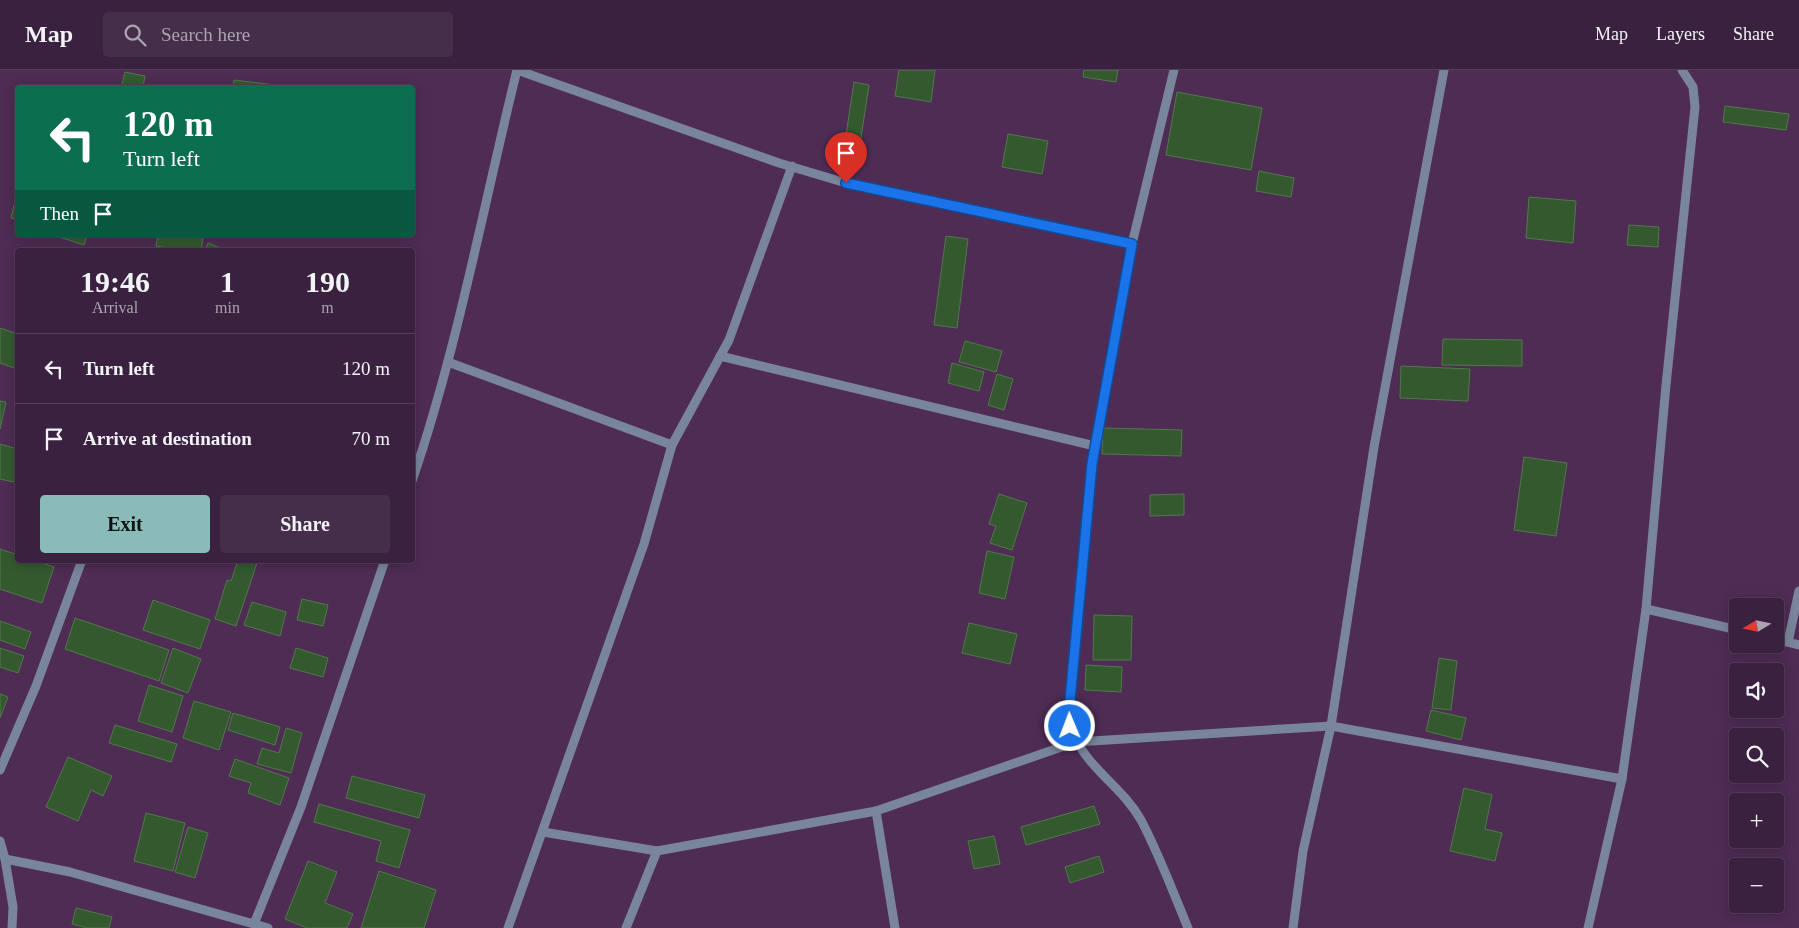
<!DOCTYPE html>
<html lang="en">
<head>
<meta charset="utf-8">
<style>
	:root { --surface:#3a213f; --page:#452e4a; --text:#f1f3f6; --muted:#aba3b0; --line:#543e59; --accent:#8bbbb9 }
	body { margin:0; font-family:"Times New Roman",serif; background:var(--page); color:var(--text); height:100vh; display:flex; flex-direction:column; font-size:19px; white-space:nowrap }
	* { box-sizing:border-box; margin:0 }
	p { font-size:16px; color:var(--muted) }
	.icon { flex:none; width:28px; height:28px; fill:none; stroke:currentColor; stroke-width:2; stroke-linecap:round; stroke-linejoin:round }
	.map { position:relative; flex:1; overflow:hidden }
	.drawer { position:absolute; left:15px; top:178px; width:400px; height:315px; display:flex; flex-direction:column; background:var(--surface); border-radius:5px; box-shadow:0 2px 12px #0003,0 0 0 1px var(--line) }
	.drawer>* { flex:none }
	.top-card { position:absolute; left:15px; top:15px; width:400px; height:152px; border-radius:5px; box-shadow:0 2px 12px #0003,0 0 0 1px var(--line); background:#0b6e4f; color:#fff; overflow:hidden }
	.needle { width:32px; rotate:260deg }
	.fabs { position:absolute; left:1729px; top:528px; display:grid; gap:10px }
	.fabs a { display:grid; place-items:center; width:55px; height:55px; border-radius:5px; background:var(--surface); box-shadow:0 2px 12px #0003,0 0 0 1px var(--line); font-size:25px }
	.pin { position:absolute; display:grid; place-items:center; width:42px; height:42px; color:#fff; margin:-51px -21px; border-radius:50% 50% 50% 0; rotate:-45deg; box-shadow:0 0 5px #0007 }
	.pin .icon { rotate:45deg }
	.me { position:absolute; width:55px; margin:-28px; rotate:359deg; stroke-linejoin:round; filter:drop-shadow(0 0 4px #0008) }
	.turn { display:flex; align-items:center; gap:18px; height:105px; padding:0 25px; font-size:22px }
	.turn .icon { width:65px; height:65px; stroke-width:2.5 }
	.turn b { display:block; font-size:35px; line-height:42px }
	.then { display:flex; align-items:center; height:48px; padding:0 25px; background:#0003; gap:10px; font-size:19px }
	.eta { display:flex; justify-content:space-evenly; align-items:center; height:85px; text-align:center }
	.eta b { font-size:30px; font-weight:700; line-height:35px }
	.primary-button { display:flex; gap:10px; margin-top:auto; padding:10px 25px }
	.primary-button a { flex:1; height:58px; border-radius:5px; background:var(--accent); color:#111; font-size:20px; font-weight:700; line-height:58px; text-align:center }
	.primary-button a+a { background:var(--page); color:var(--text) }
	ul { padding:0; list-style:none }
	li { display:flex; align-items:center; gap:15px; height:70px; padding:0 25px; border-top:1px solid var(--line) }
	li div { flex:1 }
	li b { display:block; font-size:19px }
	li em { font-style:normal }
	header { display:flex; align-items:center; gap:30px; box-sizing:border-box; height:70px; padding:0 25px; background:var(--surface); border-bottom:1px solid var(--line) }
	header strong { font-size:24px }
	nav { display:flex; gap:28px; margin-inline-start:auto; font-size:18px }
	.search { width:350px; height:45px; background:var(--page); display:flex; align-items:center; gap:12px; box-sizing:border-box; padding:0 18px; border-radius:5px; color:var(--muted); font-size:19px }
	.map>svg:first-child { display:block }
</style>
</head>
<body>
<header>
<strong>Map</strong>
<div class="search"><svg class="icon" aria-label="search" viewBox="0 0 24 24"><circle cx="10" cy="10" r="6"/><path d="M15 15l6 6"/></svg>Search here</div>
<nav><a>Map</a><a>Layers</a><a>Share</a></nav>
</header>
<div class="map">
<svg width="1799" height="858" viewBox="0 0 1799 858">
	<rect width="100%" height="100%" fill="#4e2c54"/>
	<g fill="#34592f" stroke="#51784c">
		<polygon points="899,0 935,0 931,32 895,26"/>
		<polygon points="1084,0 1118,0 1116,12 1083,7"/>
		<polygon points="125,2 145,6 143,18 121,18"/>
		<polygon points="234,10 276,15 276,18 233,18"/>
		<polygon points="854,12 869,15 858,87 843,85"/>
		<polygon points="1177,22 1262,38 1251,100 1166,85"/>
		<polygon points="1725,36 1789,44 1786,60 1723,52"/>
		<polygon points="1008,64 1048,71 1042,104 1002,97"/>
		<polygon points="1259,101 1294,108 1291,127 1256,121"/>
		<polygon points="16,127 18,127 18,149 11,148"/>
		<polygon points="1529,127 1576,131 1573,173 1526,168"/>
		<polygon points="1629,155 1659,157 1658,177 1627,175"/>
		<polygon points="53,165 87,165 84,175"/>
		<polygon points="158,165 190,165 203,168 201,180 178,180 156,176"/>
		<polygon points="946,166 968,169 957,258 934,255"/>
		<polygon points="208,173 223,179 223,180 205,180"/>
		<polygon points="0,258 18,264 18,286 14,298 0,293"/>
		<polygon points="1443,269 1522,270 1522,296 1442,295"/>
		<polygon points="965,271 1002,281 996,302 959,292"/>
		<polygon points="952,293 984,302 979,321 948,313"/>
		<polygon points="1401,296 1470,299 1468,331 1400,328"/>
		<polygon points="997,304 1013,309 1004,340 988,335"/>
		<polygon points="0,331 6,332 0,359"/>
		<polygon points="1103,358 1182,360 1181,386 1102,384"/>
		<polygon points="0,374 18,379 18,413 0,409"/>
		<polygon points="1524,387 1567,393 1556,466 1514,460"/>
		<polygon points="999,424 1027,433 1012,480 990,473 996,456 989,454"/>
		<polygon points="1184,424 1184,445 1150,446 1150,425"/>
		<polygon points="0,479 18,485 18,490 34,490 54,497 42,533 0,519"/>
		<polygon points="987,481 1014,487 1005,529 979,523"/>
		<polygon points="238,490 258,490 236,556 215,549 227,510 231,511"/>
		<polygon points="302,529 328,535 323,556 297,550"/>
		<polygon points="153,530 210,550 200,579 143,560"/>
		<polygon points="252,532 286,542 280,566 244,555"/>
		<polygon points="1094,545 1132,546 1131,590 1093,590"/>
		<polygon points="75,548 169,580 159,611 65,579"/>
		<polygon points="0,551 31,562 25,579 0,570"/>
		<polygon points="969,553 1017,564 1010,594 962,583"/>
		<polygon points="0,578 24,586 18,603 0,597"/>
		<polygon points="173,578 201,589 188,623 161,613"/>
		<polygon points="296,578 328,588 323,607 290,598"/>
		<polygon points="1439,588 1457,591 1451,640 1432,638"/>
		<polygon points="1086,595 1122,597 1121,622 1085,620"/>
		<polygon points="149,615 183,626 172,662 138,651"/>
		<polygon points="0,624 8,627 0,648"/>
		<polygon points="194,631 231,642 219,680 183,668"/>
		<polygon points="1431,640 1466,648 1461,670 1426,661"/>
		<polygon points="233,643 280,657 275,675 228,660"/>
		<polygon points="115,655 177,674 171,692 109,673"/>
		<polygon points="286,658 302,663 291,703 257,694 262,678 279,683"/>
		<polygon points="68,687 112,706 103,726 91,720 78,751 46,737"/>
		<polygon points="235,689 289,708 280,735 248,723 251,713 229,706"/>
		<polygon points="352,706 425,725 419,748 346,728"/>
		<polygon points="1464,718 1492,725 1485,759 1502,763 1495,791 1450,781"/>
		<polygon points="319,734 410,760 399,798 376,791 381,771 314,752"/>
		<polygon points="1094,736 1100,754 1026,775 1021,757"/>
		<polygon points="146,743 185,753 173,801 134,791"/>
		<polygon points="188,757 208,763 195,808 175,802"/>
		<polygon points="994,766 1000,794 974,799 968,771"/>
		<polygon points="1099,786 1104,802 1070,813 1065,797"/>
		<polygon points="308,791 337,802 325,833 353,844 347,858 307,858 285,849"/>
		<polygon points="379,801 436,820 424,858 361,858"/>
		<polygon points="76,838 112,847 109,858 88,858 72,854"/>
	</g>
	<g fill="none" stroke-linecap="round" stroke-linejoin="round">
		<g stroke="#79859a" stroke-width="9">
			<path d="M517,0L779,93L846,113L1132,174L1092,394L1069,641C1073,693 1118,709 1141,750C1159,784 1173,822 1188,858"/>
			<polyline points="1132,174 1174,0"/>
			<polyline points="720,286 1095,376"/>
			<polyline points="448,292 672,375"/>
			<path d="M412,411C458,277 483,137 517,0"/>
			<polyline points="1646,539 1738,560"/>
			<polyline points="1775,569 1799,575"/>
			<polyline points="1788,572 1799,521"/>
			<polyline points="0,700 36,616 82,490"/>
			<polyline points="876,741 895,858"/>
			<polyline points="543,762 657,781 876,741 1076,672 1331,656 1622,709"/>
			<polyline points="0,771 5,789"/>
			<polyline points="254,854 301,737 385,490"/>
			<polyline points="12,858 13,837 5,789 70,802 268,858"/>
			<polyline points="508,858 644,474 672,375 729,270 792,96"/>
			<polyline points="626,858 657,781"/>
			<polyline points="1293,858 1303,781 1331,656 1374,377 1444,0"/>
			<polyline points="1588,858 1622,709 1646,539 1666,315 1695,37 1693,17 1682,0"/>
		</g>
	</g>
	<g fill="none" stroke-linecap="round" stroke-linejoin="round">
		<defs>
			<polyline id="route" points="846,113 1132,174 1092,394 1069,641 1070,656"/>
		</defs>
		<use href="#route" stroke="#114b97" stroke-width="12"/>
		<use href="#route" stroke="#1a73e8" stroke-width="9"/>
	</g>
</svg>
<div class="fabs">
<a><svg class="needle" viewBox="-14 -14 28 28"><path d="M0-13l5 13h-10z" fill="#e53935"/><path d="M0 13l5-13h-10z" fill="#aba3b0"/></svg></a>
<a><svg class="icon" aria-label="sound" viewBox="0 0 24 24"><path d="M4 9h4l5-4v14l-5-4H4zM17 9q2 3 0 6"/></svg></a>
<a><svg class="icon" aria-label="search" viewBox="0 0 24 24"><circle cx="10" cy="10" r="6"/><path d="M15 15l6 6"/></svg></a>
<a>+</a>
<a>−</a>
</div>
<div class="pin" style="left:846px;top:113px;background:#d93025"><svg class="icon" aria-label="arrive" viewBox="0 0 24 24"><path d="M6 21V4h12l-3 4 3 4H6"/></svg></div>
<svg class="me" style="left:1070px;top:656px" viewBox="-20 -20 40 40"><circle r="17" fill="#1a73e8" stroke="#fff" stroke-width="3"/><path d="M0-11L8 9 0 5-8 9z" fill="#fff"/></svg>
<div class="top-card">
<div class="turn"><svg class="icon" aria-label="left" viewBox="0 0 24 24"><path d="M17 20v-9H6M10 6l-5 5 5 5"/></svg><div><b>120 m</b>Turn left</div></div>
<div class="then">Then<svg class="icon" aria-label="arrive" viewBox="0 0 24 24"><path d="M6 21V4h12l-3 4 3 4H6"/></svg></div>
</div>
<section class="drawer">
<div class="eta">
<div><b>19:46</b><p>Arrival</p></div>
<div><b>1</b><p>min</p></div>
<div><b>190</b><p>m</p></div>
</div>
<ul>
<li><svg class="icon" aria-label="left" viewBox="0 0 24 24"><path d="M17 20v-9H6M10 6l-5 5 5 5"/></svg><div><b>Turn left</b></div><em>120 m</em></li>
<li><svg class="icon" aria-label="arrive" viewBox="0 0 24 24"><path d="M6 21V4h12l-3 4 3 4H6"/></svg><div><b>Arrive at destination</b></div><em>70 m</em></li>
</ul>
<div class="primary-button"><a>Exit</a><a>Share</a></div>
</section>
</div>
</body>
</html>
